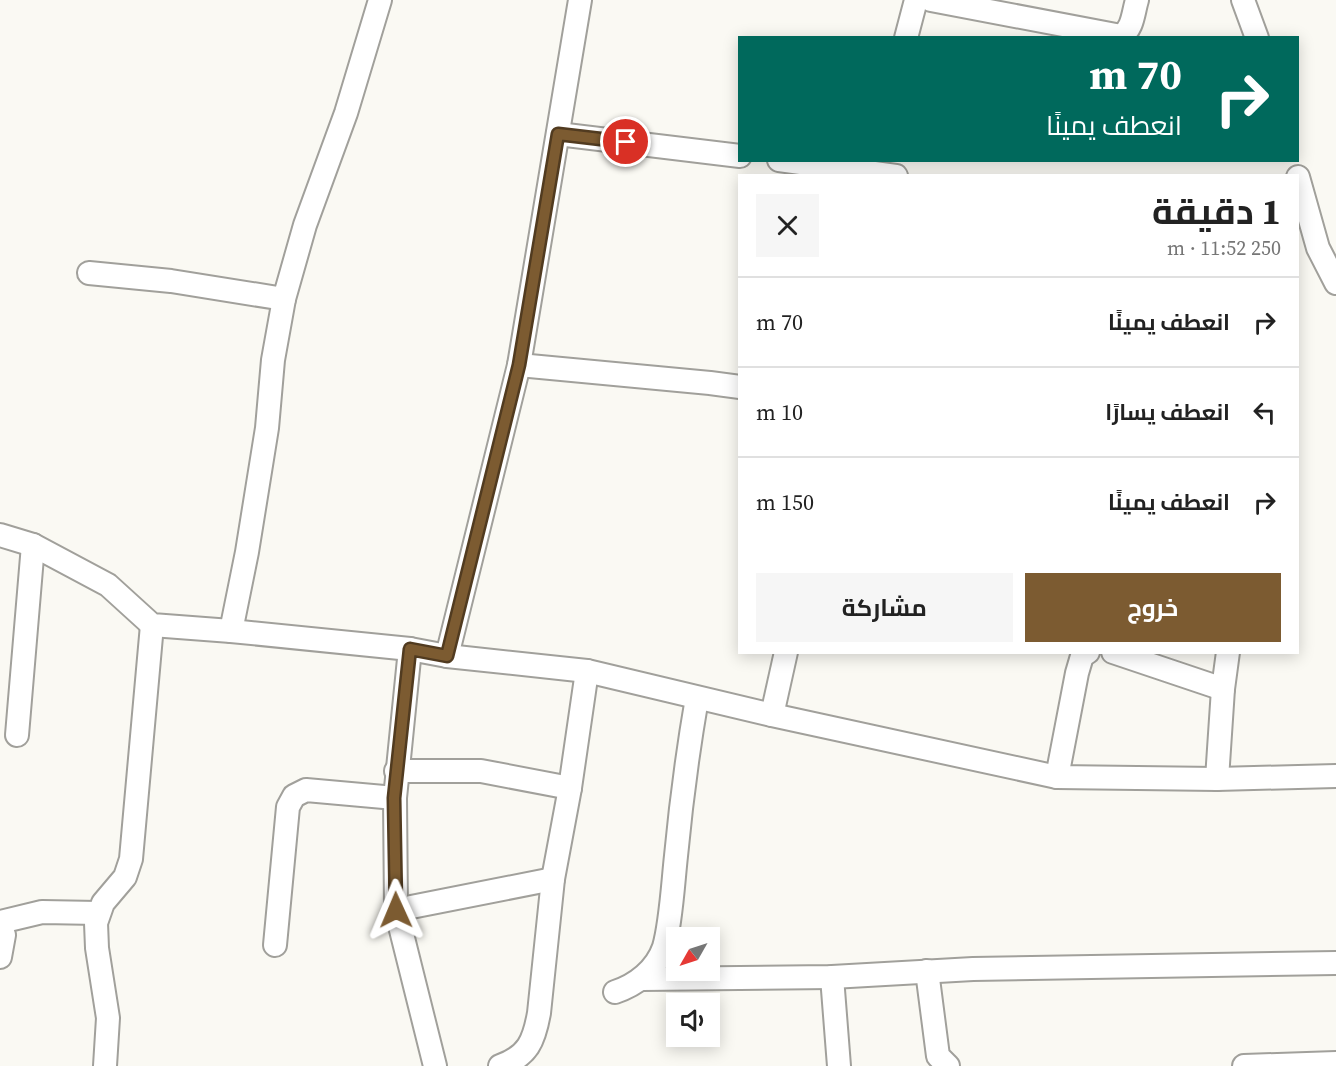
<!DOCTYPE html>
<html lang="ar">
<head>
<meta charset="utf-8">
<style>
	:root { --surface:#fff; --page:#f6f6f6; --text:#222; --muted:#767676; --line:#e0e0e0; --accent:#7c5b31 }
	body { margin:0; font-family:"Source Serif 4",Cairo,serif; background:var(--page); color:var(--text); direction:rtl; height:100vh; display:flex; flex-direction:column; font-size:22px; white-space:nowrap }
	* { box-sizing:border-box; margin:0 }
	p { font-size:20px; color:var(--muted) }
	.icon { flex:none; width:33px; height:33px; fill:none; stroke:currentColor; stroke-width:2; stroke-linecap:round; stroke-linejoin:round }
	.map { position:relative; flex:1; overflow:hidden; direction:ltr }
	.details { position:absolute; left:738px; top:174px; width:561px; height:480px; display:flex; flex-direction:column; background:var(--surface); border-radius:0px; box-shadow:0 3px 15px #0003; direction:rtl }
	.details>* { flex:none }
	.hud { position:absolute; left:738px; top:36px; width:561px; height:126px; border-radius:0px; box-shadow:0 3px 15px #0003; direction:rtl; background:#00695c; color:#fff; overflow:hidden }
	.needle { width:39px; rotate:231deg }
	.tools { position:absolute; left:666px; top:927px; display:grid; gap:12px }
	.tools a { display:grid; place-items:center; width:54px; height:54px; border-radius:0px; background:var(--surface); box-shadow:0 3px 15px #0003; font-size:30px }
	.pin { position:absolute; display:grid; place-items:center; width:51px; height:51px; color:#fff; margin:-26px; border:3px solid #fff; border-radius:50%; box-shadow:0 2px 6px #0007 }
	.me { position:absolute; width:66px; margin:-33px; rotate:359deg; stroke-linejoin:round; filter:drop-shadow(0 0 4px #0008) }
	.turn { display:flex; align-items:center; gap:21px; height:126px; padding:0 18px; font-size:27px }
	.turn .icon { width:78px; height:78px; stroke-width:2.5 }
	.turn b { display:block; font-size:42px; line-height:51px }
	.round { display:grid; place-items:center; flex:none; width:63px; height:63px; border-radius:0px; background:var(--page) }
	.head { display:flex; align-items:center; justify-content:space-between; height:102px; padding:0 18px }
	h1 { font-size:36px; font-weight:700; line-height:45px }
	.action { display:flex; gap:12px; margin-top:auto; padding:12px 18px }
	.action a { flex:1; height:69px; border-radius:0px; background:var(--accent); color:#fff; font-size:24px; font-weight:700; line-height:69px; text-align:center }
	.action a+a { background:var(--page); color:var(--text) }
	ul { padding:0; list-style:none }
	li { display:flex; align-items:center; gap:18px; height:90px; padding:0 18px; border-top:2px solid var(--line) }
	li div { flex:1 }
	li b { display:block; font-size:22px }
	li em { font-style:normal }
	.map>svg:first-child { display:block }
</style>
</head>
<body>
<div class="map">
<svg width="1336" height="1066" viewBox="0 0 1336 1066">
	<rect width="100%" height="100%" fill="#faf9f3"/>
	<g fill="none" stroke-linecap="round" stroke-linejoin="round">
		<defs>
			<g id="street">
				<path d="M931,0L1121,36C1133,29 1133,13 1137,0"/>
				<polyline points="1243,0 1257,38"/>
				<polyline points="906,38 916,0"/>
				<polyline points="558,134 740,156"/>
				<polyline points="779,160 896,176"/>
				<polyline points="1298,177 1318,248 1336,283"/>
				<polyline points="89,273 171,281 284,299"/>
				<polyline points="519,365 710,383 740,387"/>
				<polyline points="0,535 33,545 108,585 152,625 231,631 410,649 447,656 587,671 772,715 1057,777 1217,779 1336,776"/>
				<polyline points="231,631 247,552 267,428 273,360 284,299 305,225 346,113 380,0"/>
				<polyline points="410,649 395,798 396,910 435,1066"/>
				<polyline points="1113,652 1223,689"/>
				<polyline points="447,656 519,365 580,0"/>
				<polyline points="772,715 786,652"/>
				<polyline points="17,735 33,545"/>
				<polyline points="396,771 481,771 570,788"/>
				<polyline points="1057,777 1077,673 1082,656 1088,652"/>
				<polyline points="1217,779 1223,689 1228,652"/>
				<polyline points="396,910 553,879"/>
				<polyline points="0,922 42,912 98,913"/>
				<polyline points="0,925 4,935 0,957"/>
				<polyline points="275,945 288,807 294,796 306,790 395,798"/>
				<polyline points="927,971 938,1056 948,1066"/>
				<polyline points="832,977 839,1066"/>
				<polyline points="642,979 832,977 973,969 1336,963"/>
				<path d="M615,992C636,985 656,970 664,947C671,923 673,883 676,856C681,803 688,750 697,698"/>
				<polyline points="105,1066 108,1018 97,948 96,923 103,903 125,877 131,859 152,625"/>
				<path d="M500,1066C528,1056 534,1041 539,1013L553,879L570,788L587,671"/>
				<polyline points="1244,1066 1336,1063"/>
			</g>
		</defs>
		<use href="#street" stroke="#a1a09b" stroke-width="26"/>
		<use href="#street" stroke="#fff" stroke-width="22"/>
	</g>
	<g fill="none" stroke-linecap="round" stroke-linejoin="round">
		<defs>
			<polyline id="route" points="396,910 394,798 410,649 447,656 519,365 558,134 626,142"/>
		</defs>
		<use href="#route" stroke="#513b20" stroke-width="15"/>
		<use href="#route" stroke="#7c5b31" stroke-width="10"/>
	</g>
</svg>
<div class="tools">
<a><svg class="needle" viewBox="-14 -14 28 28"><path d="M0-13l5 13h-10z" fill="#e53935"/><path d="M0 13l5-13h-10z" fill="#767676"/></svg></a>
<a><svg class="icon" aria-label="sound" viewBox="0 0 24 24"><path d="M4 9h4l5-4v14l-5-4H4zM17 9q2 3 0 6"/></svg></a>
</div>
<div class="pin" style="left:626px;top:142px;background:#d93025"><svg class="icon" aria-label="arrive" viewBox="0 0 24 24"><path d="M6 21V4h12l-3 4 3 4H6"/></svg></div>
<svg class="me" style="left:396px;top:910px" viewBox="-20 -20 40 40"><path d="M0-17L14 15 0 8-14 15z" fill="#7c5b31" stroke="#fff" stroke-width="4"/></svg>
<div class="hud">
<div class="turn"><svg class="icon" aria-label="right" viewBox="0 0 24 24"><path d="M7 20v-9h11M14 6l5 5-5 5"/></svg><div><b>70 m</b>انعطف يمينًا</div></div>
</div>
<section class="details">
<div class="head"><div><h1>1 دقيقة</h1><p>250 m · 11:52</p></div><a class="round"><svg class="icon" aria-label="close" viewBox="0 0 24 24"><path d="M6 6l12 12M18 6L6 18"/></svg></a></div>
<ul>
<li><svg class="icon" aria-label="right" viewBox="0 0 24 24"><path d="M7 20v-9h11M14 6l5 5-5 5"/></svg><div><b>انعطف يمينًا</b></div><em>70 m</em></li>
<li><svg class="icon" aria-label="left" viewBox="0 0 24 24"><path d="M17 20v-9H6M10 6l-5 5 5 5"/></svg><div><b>انعطف يسارًا</b></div><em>10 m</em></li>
<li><svg class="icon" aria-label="right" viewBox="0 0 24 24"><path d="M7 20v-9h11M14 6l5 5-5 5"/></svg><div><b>انعطف يمينًا</b></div><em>150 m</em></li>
</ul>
<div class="action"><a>خروج</a><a>مشاركة</a></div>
</section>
</div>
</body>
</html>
